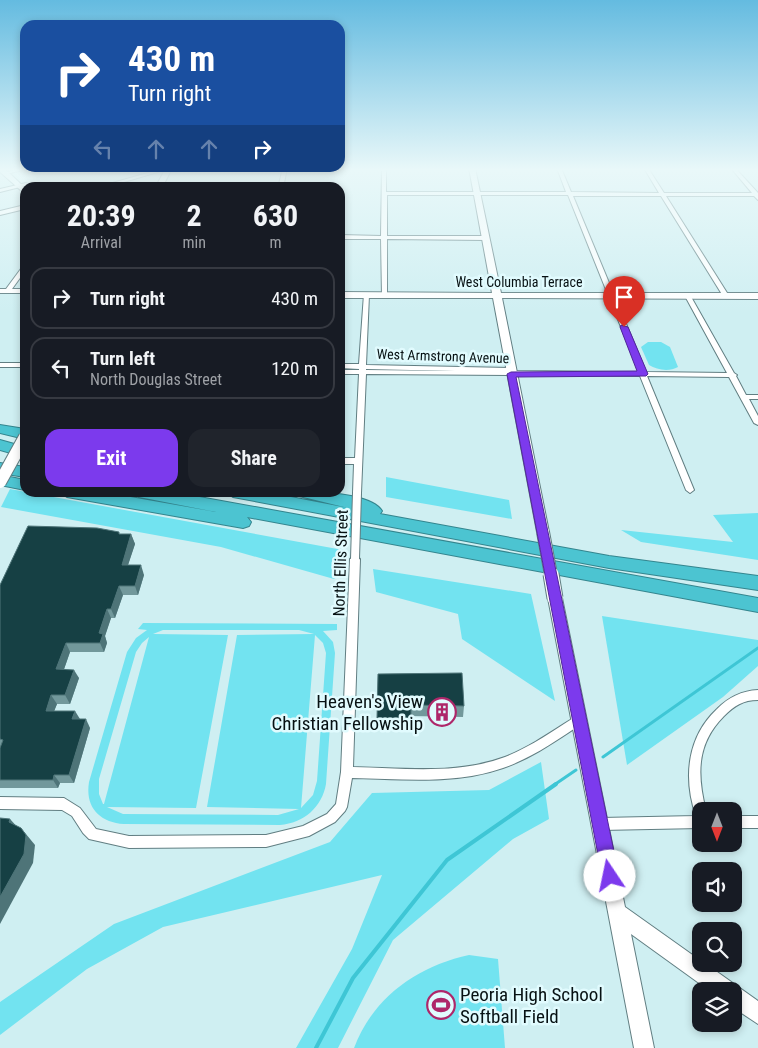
<!DOCTYPE html>
<html lang="en">
<head>
<meta charset="utf-8">
<style>
	:root { --surface:#171b24; --page:#20242c; --text:#f1f3f6; --muted:#9ea1a6; --line:#363941; --accent:#7c3aed }
	body { margin:0; font-family:"Roboto Condensed",sans-serif; background:var(--page); color:var(--text); height:100vh; display:flex; flex-direction:column; font-size:19px; white-space:nowrap }
	* { box-sizing:border-box; margin:0 }
	p { font-size:16px; color:var(--muted) }
	.icon { flex:none; width:28px; height:28px; fill:none; stroke:currentColor; stroke-width:2; stroke-linecap:round; stroke-linejoin:round }
	.map { position:relative; flex:1; overflow:hidden }
	.drawer { position:absolute; left:20px; top:182px; width:325px; height:315px; display:flex; flex-direction:column; background:var(--surface); border-radius:15px; box-shadow:0 2px 8px #0003 }
	.drawer>* { flex:none }
	.top-card { position:absolute; left:20px; top:20px; width:325px; height:152px; border-radius:15px; box-shadow:0 2px 8px #0003; background:#1a4fa0; color:#fff; overflow:hidden }
	.needle { width:32px; rotate:180deg }
	.buttons { position:absolute; left:692px; top:802px; display:grid; gap:10px }
	.buttons a { display:grid; place-items:center; width:50px; height:50px; border-radius:10px; background:var(--surface); box-shadow:0 2px 8px #0003; font-size:25px }
	.pin { position:absolute; display:grid; place-items:center; width:42px; height:42px; color:#fff; margin:-51px -21px; border-radius:50% 50% 50% 0; rotate:-45deg; box-shadow:0 0 5px #0007 }
	.pin .icon { rotate:45deg }
	.me { position:absolute; width:55px; margin:-28px; rotate:349deg; stroke-linejoin:round; filter:drop-shadow(0 0 4px #0008) }
	.turn { display:flex; align-items:center; gap:18px; height:105px; padding:0 25px; font-size:22px }
	.turn .icon { width:65px; height:65px; stroke-width:2.5 }
	.turn b { display:block; font-size:35px; line-height:42px }
	.lanes { display:flex; align-items:center; height:48px; padding:0 25px; background:#0003; justify-content:center; gap:25px; direction:ltr }
	.lanes .off { opacity:.35 }
	.eta { display:flex; justify-content:space-evenly; align-items:center; height:85px; text-align:center }
	.eta b { font-size:30px; font-weight:700; line-height:35px }
	.action { display:flex; gap:10px; margin-top:auto; padding:10px 25px }
	.action a { flex:1; height:58px; border-radius:15px; background:var(--accent); color:#fff; font-size:20px; font-weight:700; line-height:58px; text-align:center }
	.action a+a { background:var(--page); color:var(--text) }
	ul { padding:0; list-style:none }
	li { display:flex; align-items:center; gap:15px; height:62px; margin:0 10px 8px; padding:0 15px; border:2px solid var(--line); border-radius:15px }
	li div { flex:1 }
	li b { display:block; font-size:19px }
	li em { font-style:normal }
	.map>svg:first-child { display:block }
</style>
</head>
<body>
<div class="map">
<svg width="758" height="1048" viewBox="0 0 758 1048">
	<rect width="100%" height="100%" fill="#cfeff2"/>
	<g fill="#72e3f0" fill-rule="evenodd">
		<path d="M648,342H661L670,347L678,367C669,372 657,370 649,365L641,347Z"/>
		<polygon points="386,477 509,500 512,519 386,497"/>
		<polygon points="10,489 343,550 344,571 334,579 221,547 1,507"/>
		<polygon points="758,513 758,560 641,542 621,530 733,542 713,515"/>
		<polygon points="373,569 531,594 555,701 462,639 458,614 376,592"/>
		<polygon points="602,616 758,640 758,666 723,697 627,765"/>
		<path d="M143,623L337,624V630L323,631L333,642L335,653L326,784C322,807 304,823 280,825L124,824C99,822 85,807 89,782L127,652L136,638L147,630L138,629ZM163,630H299L314,634L237,635L207,807L299,809L278,815L123,814L107,807L196,808L228,635L153,634ZM315,635L323,643L326,653L317,781L313,795L301,808ZM149,637L104,804H103L99,794V779L136,652L142,643Z"/>
		<polygon points="541,762 549,819 513,839 393,940 338,1048 296,1048 352,949 382,875 163,927 87,969 0,1035 0,1002 114,924 330,842 372,793 489,790"/>
		<path d="M469,955L498,959L505,1048H354C373,997 418,966 469,955Z"/>
	</g>
	<g fill="none" stroke-linecap="round" stroke-linejoin="round">
		<g stroke="#3ec6d5" stroke-width="3">
			<polyline points="603,757 758,648"/>
			<polyline points="554,785 576,770"/>
		</g>
		<polyline stroke="#3ec6d5" stroke-width="4" points="316,1048 353,978 447,860 556,784"/>
		<defs>
			<g id="street">
				<polygon points="24,168 31,168 6,174 4,173"/>
				<polygon points="165,168 171,168 104,188 95,188"/>
				<polygon points="283,168 287,168 283,188 278,188"/>
				<path d="M382,168H386V192H566L557,168H561L571,192L659,193L644,168H648L664,193H752L731,168H735L758,193V200L754,196H666L729,296L726,298L723,296L661,196H573L646,372L727,373L685,296L690,295L734,373L737,375L736,376L746,395H758V399H749L758,416V425L754,423L729,377L647,376L694,490L690,493L686,490L640,376L366,374L361,493L360,495H354L353,493L354,464H340V458H355L359,374H340V370H359V369L340,368V364H359L364,294L369,295L366,365L512,368L514,369L515,371L639,372L568,195H387V236H486L489,238L486,240L387,239V295L382,296L381,239H340V235L381,236ZM366,369L455,371L366,370Z"/>
				<polygon points="26,183 28,184 28,185 0,192 0,189"/>
				<polygon points="25,205 25,209 0,215 0,211"/>
				<polygon points="25,265 25,271 12,289 25,289 25,293 0,293 0,289 6,289 23,266"/>
				<rect x="0" y="363" width="25" height="4"/>
				<path d="M355,556L358,557L360,559L353,767C403,768 457,775 505,757C530,747 553,731 575,717L579,715L583,717L584,720L583,723C557,740 532,758 503,768C454,785 402,779 352,778L347,807L345,811L335,822L309,836L266,847L129,848L89,839L83,833L72,816L62,810L0,809V797L64,798L80,808L96,829L129,836L266,835L303,826L327,814L336,804L341,772L350,559L352,557Z"/>
				<path d="M758,690V700C743,700 734,706 724,716C696,744 697,775 706,811H701V828L601,830L597,828L595,824L597,820L601,818L696,816C683,778 687,737 717,709C729,697 741,691 758,690Z"/>
				<rect x="734" y="816" width="24" height="12"/>
			</g>
			<g id="secondary">
				<polygon points="0,168 4,168 25,188 25,194 0,172"/>
				<polygon points="166,168 172,168 162,188 155,188"/>
				<polygon points="469,168 475,168 501,293 758,293 758,299 502,298 549,532 543,537 537,532 493,298 340,298 340,292 492,293"/>
				<polygon points="555,593 560,594 562,598 625,907 701,961 701,964 706,964 758,1001 758,1024 734,1008 734,991 710,991 631,934 654,1048 634,1048 548,598 550,594"/>
			</g>
			<g id="highway">
				<polygon points="0,425 25,429 25,439 0,433"/>
				<polygon points="0,440 25,447 25,457 0,450"/>
				<polygon points="0,463 25,467 25,477 0,473"/>
				<polygon points="0,475 25,480 25,490 0,485"/>
				<polygon points="60,492 102,492 216,512 139,497 132,492 172,492 758,598 758,612 247,517 251,522 249,526 243,528 67,497"/>
				<path d="M226,492H265L348,508L299,496L298,492C317,492 371,493 382,511L380,514L609,556L758,576V590L609,568L233,497Z"/>
			</g>
		</defs>
		<use href="#street" stroke="#617e82" stroke-width="2"/>
		<use href="#secondary" stroke="#617e82" stroke-width="2"/>
		<use href="#highway" stroke="#34858e" stroke-width="2"/>
		<use href="#street" fill="#fff" fill-rule="evenodd"/>
		<use href="#secondary" fill="#fff" fill-rule="evenodd"/>
		<use href="#highway" fill="#4cc4d1" fill-rule="evenodd"/>
		<defs>
			<polyline id="street-bridge" points="355,559 357,493"/>
			<g id="secondary-bridge-far1">
				<polyline points="0,482 25,437"/>
				<polyline points="543,532 551,575"/>
			</g>
			<polyline id="secondary-bridge" points="551,574 555,598"/>
		</defs>
		<use href="#street-bridge" stroke="#617e82" stroke-width="10" stroke-linecap="butt"/>
		<use href="#secondary-bridge-far1" stroke="#617e82" stroke-width="14" stroke-linecap="butt"/>
		<use href="#secondary-bridge" stroke="#617e82" stroke-width="17" stroke-linecap="butt"/>
		<use href="#street-bridge" stroke="#fff" stroke-width="8"/>
		<use href="#secondary-bridge-far1" stroke="#fff" stroke-width="12"/>
		<use href="#secondary-bridge" stroke="#fff" stroke-width="15"/>
	</g>
	<g fill="#72989b">
		<polygon points="120,534 131,534 135,544 128,565 144,575 138,595 123,595 115,618 111,618 105,636 107,643 104,652 70,652 64,669 79,678 70,704 57,704 54,711 79,719 90,728 74,783 60,783 58,788 0,788 0,585"/>
		<polygon points="378,674 464,706 463,717 411,716 410,729 377,729"/>
	</g>
	<g fill="#4e7478">
		<polygon points="131,534 135,544 125,574 122,565"/>
		<polygon points="141,565 144,575 138,595 135,586"/>
		<polygon points="119,586 123,595 115,618 111,609"/>
		<polygon points="107,609 111,618 105,636 107,643 104,652 100,643 99,633"/>
		<polygon points="66,643 70,652 61,678 56,669"/>
		<polygon points="74,670 79,678 70,704 65,695"/>
		<polygon points="51,695 57,704 51,719 46,711"/>
		<polygon points="75,711 80,719 72,719"/>
		<polygon points="86,719 90,728 74,783 69,775"/>
		<polygon points="54,775 60,783 58,788 53,780"/>
		<polygon points="10,819 19,829 9,822"/>
		<polygon points="21,828 35,845 33,863 0,924 0,897"/>
	</g>
	<g fill="#164044" stroke="#4e7478">
		<polygon points="28,526 97,528 119,532 119,534 131,534 122,565 141,565 135,586 119,586 111,609 107,609 99,633 103,634 100,643 66,643 56,669 74,670 65,695 51,695 46,711 75,711 72,719 86,719 69,775 54,775 53,780 0,780 0,748 3,740 0,739 0,585"/>
		<polygon points="462,673 464,706 411,705 411,718 377,718 378,674"/>
		<polygon points="0,818 10,819 9,822 21,828 26,835 24,854 0,897"/>
	</g>
	<linearGradient id="sky" x2="0" y2="1"><stop stop-color="#64bbe0"/><stop offset="0.54" stop-color="#e9f8f9"/><stop offset="1" stop-color="#e9f8f9" stop-opacity="0"/></linearGradient>
	<rect width="758" height="314" fill="url(#sky)"/>
	<polygon fill="#7c3aed" stroke="#51269a" points="621,325 628,327 648,374 646,376 516,377 619,876 616,882 610,884 604,882 602,876 507,374 511,372 637,371 620,327"/>
	<defs>
		<symbol id="building-ring" viewBox="-11 -11 22 22"><circle r="9.5" fill="#e1fbfe" stroke="#ae276a" stroke-width="1.5"/><path d="M-4-6H4V6H1V3H-1V6H-4ZM-2.5-4.3h1.7v1.8h-1.7ZM.8-4.3h1.7v1.8H.8ZM-2.5-1h1.7V.8h-1.7ZM.8-1h1.7V.8H.8Z" fill="#ae276a"/></symbol>
		<symbol id="stadium-ring" viewBox="-11 -11 22 22"><circle r="9.5" fill="#e1fbfe" stroke="#ae276a" stroke-width="1.5"/><path d="M0-5a6.5 5 0 1 0 0 10a6.5 5 0 1 0 0-10ZM-3.5-1.8h7v3.6h-7Z" fill="#ae276a"/></symbol>
	</defs>
	<g fill-rule="evenodd">
		<use href="#building-ring" x="426" y="696" width="32" height="32"/>
		<use href="#stadium-ring" x="425" y="989" width="32" height="32"/>
	</g>
	<g text-anchor="middle" stroke-width="5" stroke-linejoin="round" paint-order="stroke">
		<g font-size="14" fill="#071113" stroke="#e1fbfe">
			<text x="519" y="287">West Columbia Terrace</text>
			<text transform="translate(443 356) rotate(2)" y="5">West Armstrong Avenue</text>
		</g>
		<g font-size="16" fill="#071113" stroke="#e1fbfe">
			<text transform="translate(340 563) rotate(-88)" y="6">North Ellis Street</text>
		</g>
		<g font-size="19" fill="#071113" stroke="#e1fbfe" text-anchor="end">
			<text x="423" y="708">Heaven's View<tspan x="423" dy="22">Christian Fellowship</tspan></text>
			<text x="460" y="1001" text-anchor="start">Peoria High School<tspan x="460" dy="22">Softball Field</tspan></text>
		</g>
	</g>
</svg>
<div class="buttons">
<a><svg class="needle" viewBox="-14 -14 28 28"><path d="M0-13l5 13h-10z" fill="#e53935"/><path d="M0 13l5-13h-10z" fill="#9ea1a6"/></svg></a>
<a><svg class="icon" aria-label="sound" viewBox="0 0 24 24"><path d="M4 9h4l5-4v14l-5-4H4zM17 9q2 3 0 6"/></svg></a>
<a><svg class="icon" aria-label="search" viewBox="0 0 24 24"><circle cx="10" cy="10" r="6"/><path d="M15 15l6 6"/></svg></a>
<a><svg class="icon" aria-label="layers" viewBox="0 0 24 24"><path d="M12 4l9 5-9 5-9-5zM3 14l9 5 9-5"/></svg></a>
</div>
<div class="pin" style="left:624px;top:327px;background:#d93025"><svg class="icon" aria-label="arrive" viewBox="0 0 24 24"><path d="M6 21V4h12l-3 4 3 4H6"/></svg></div>
<svg class="me" style="left:610px;top:876px" viewBox="-20 -20 40 40"><circle r="19" fill="#fff"/><path d="M0-13L10 11 0 6-10 11z" fill="#7c3aed"/></svg>
<div class="top-card">
<div class="turn"><svg class="icon" aria-label="right" viewBox="0 0 24 24"><path d="M7 20v-9h11M14 6l5 5-5 5"/></svg><div><b>430 m</b>Turn right</div></div>
<div class="lanes"><svg class="icon off" aria-label="left" viewBox="0 0 24 24"><path d="M17 20v-9H6M10 6l-5 5 5 5"/></svg><svg class="icon off" aria-label="ahead" viewBox="0 0 24 24"><path d="M12 20V5M6 11l6-6 6 6"/></svg><svg class="icon off" aria-label="ahead" viewBox="0 0 24 24"><path d="M12 20V5M6 11l6-6 6 6"/></svg><svg class="icon" aria-label="right" viewBox="0 0 24 24"><path d="M7 20v-9h11M14 6l5 5-5 5"/></svg></div>
</div>
<section class="drawer">
<div class="eta">
<div><b>20:39</b><p>Arrival</p></div>
<div><b>2</b><p>min</p></div>
<div><b>630</b><p>m</p></div>
</div>
<ul>
<li><svg class="icon" aria-label="right" viewBox="0 0 24 24"><path d="M7 20v-9h11M14 6l5 5-5 5"/></svg><div><b>Turn right</b></div><em>430 m</em></li>
<li><svg class="icon" aria-label="left" viewBox="0 0 24 24"><path d="M17 20v-9H6M10 6l-5 5 5 5"/></svg><div><b>Turn left</b><p>North Douglas Street</p></div><em>120 m</em></li>
</ul>
<div class="action"><a>Exit</a><a>Share</a></div>
</section>
</div>
</body>
</html>
